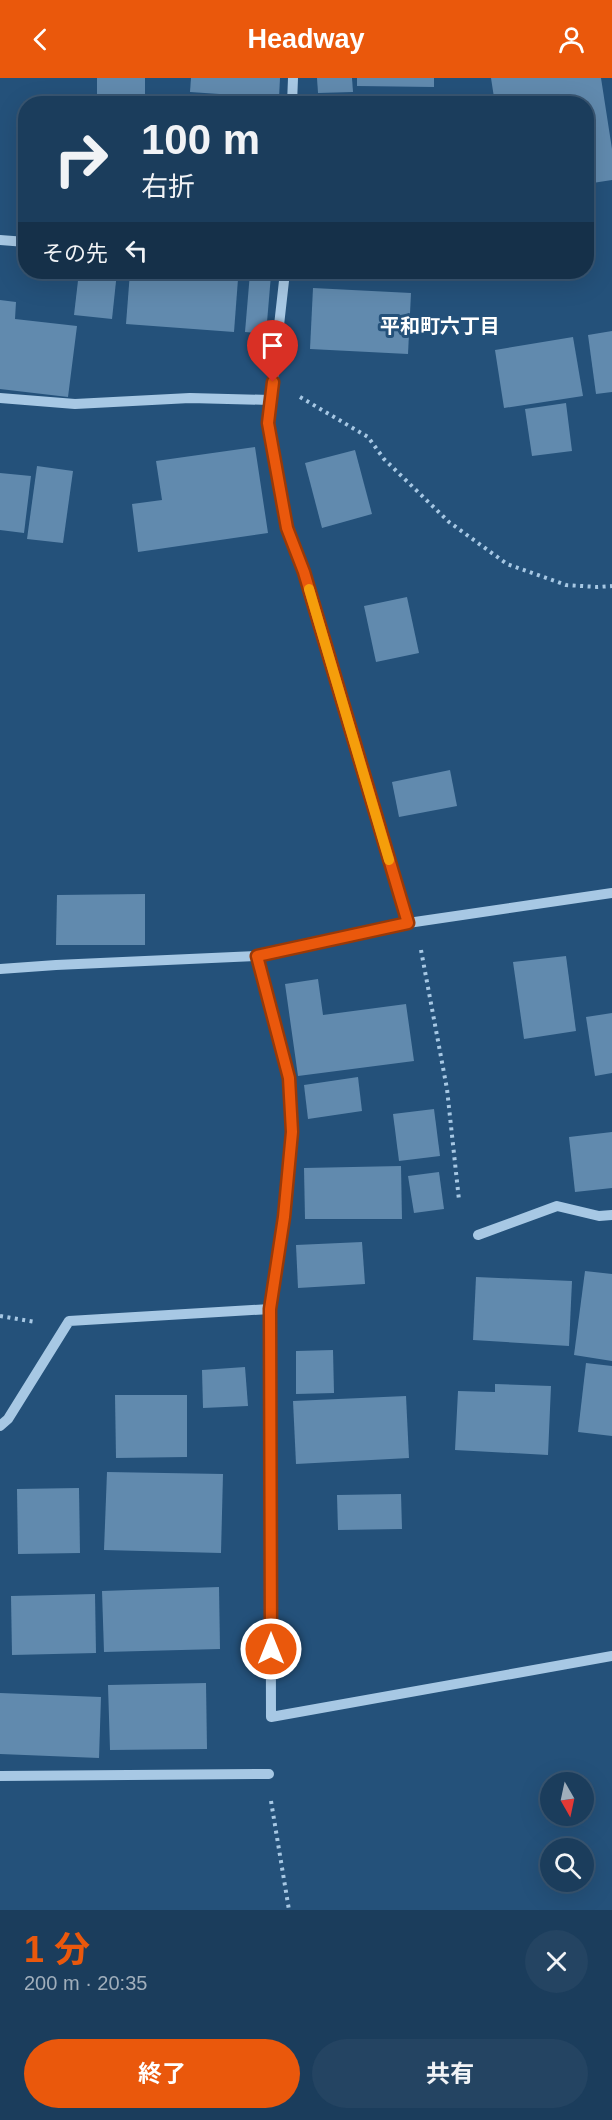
<!DOCTYPE html>
<html lang="ja">
<head>
<meta charset="utf-8">
<style>
	:root { --surface:#1b3d5c; --page:#244462; --text:#f1f3f6; --muted:#a0aebb; --line:#395672; --accent:#ea580c }
	body { margin:0; font-family:Arial,"Noto Sans JP",sans-serif; background:var(--page); color:var(--text); height:100vh; display:flex; flex-direction:column; font-size:22px; white-space:nowrap }
	* { box-sizing:border-box; margin:0 }
	p { font-size:20px; color:var(--muted) }
	.icon { flex:none; width:33px; height:33px; fill:none; stroke:currentColor; stroke-width:2; stroke-linecap:round; stroke-linejoin:round }
	.map { position:relative; height:1832px; overflow:hidden }
	.side { display:flex; flex-direction:column; background:var(--surface); flex:1 }
	.side>* { flex:none }
	.banner { position:absolute; left:18px; top:18px; width:576px; height:183px; border-radius:24px; box-shadow:0 6px 24px #0002,0 0 0 2px var(--line); background:#1b3d5c; color:var(--text); overflow:hidden }
	.needle { width:39px; rotate:171deg }
	.buttons { position:absolute; left:540px; top:1694px; display:grid; gap:12px }
	.buttons a { display:grid; place-items:center; width:54px; height:54px; border-radius:50%; background:var(--surface); box-shadow:0 6px 24px #0002,0 0 0 2px var(--line); font-size:30px }
	.pin { position:absolute; display:grid; place-items:center; width:51px; height:51px; color:#fff; margin:-62px -26px; border-radius:50% 50% 50% 0; rotate:-45deg; box-shadow:0 0 6px #0007 }
	.pin .icon { rotate:45deg }
	.me { position:absolute; width:66px; margin:-33px; rotate:0deg; stroke-linejoin:round; filter:drop-shadow(0 0 4px #0008) }
	.turn { display:flex; align-items:center; gap:21px; height:126px; padding:0 24px; font-size:27px }
	.turn .icon { width:78px; height:78px; stroke-width:2.5 }
	.turn b { display:block; font-size:42px; line-height:51px }
	.then { display:flex; align-items:center; height:57px; padding:0 24px; background:#0003; gap:12px; font-size:22px }
	.round { display:grid; place-items:center; flex:none; width:63px; height:63px; border-radius:32px; background:var(--page) }
	.summary { display:flex; align-items:center; justify-content:space-between; height:102px; padding:0 24px }
	h1 { font-size:36px; font-weight:700; line-height:45px; color:var(--accent) }
	.cta { display:flex; gap:12px; margin-top:auto; padding:12px 24px }
	.cta a { flex:1; height:69px; border-radius:36px; background:var(--accent); color:#fff; font-size:24px; font-weight:700; line-height:69px; text-align:center }
	.cta a+a { background:var(--page); color:var(--text) }
	header { display:flex; justify-content:space-between; align-items:center; height:78px; padding:0 24px; background:var(--accent); color:#fff; font-size:27px; font-weight:700 }
	.map>svg:first-child { display:block }
</style>
</head>
<body>
<header><svg class="icon" aria-label="back" viewBox="0 0 24 24"><path d="M15 5l-7 7 7 7"/></svg>Headway<svg class="icon" aria-label="person" viewBox="0 0 24 24"><circle cx="12" cy="8" r="4"/><path d="M4 21q1-7 8-7t8 7"/></svg></header>
<div class="map">
<svg width="612" height="1832" viewBox="0 0 612 1832">
	<rect width="100%" height="100%" fill="#24517a"/>
	<g fill="#618aae">
		<rect x="97" y="0" width="48" height="26"/>
		<polygon points="191,0 280,0 279,20 190,14"/>
		<polygon points="317,0 352,0 353,14 318,15"/>
		<polygon points="357,0 434,0 434,9 357,8"/>
		<polygon points="491,0 601,0 612,71 612,102 586,106 586,26 495,26"/>
		<polygon points="79,194 117,194 112,241 74,237"/>
		<polygon points="130,194 238,201 234,254 126,246"/>
		<polygon points="250,195 271,197 266,256 245,254"/>
		<polygon points="313,210 411,215 408,276 310,271"/>
		<polygon points="0,222 16,224 15,241 77,248 68,319 0,311"/>
		<polygon points="612,253 612,314 596,316 588,257"/>
		<polygon points="573,259 583,318 504,330 495,272"/>
		<polygon points="566,325 572,373 532,378 525,331"/>
		<polygon points="255,369 268,455 138,474 132,426 162,422 156,383"/>
		<polygon points="355,372 372,436 322,450 305,385"/>
		<polygon points="37,388 73,393 63,465 27,461"/>
		<polygon points="0,395 31,398 24,455 0,452"/>
		<polygon points="407,519 419,575 376,584 364,528"/>
		<polygon points="450,692 457,728 399,739 392,704"/>
		<polygon points="145,816 145,867 56,867 57,817"/>
		<polygon points="566,878 576,953 524,961 513,884"/>
		<polygon points="318,901 323,937 406,926 414,983 298,998 285,906"/>
		<polygon points="612,935 612,995 595,998 586,939"/>
		<polygon points="358,999 362,1033 308,1041 304,1007"/>
		<polygon points="434,1031 440,1078 399,1083 393,1036"/>
		<polygon points="612,1054 612,1110 575,1114 569,1059"/>
		<polygon points="401,1088 402,1141 305,1141 304,1090"/>
		<polygon points="439,1094 444,1131 414,1135 408,1098"/>
		<polygon points="362,1164 365,1206 298,1210 296,1167"/>
		<polygon points="585,1193 612,1196 612,1283 574,1277"/>
		<polygon points="476,1199 572,1203 569,1268 473,1262"/>
		<polygon points="333,1272 334,1315 296,1316 296,1273"/>
		<polygon points="586,1285 612,1288 612,1358 578,1354"/>
		<polygon points="245,1289 248,1328 203,1330 202,1292"/>
		<polygon points="495,1306 551,1308 548,1377 455,1372 458,1313 495,1314"/>
		<polygon points="115,1317 187,1317 187,1379 116,1380"/>
		<polygon points="406,1318 409,1380 296,1386 293,1323"/>
		<polygon points="107,1394 223,1396 221,1475 104,1472"/>
		<polygon points="79,1410 80,1475 18,1476 17,1411"/>
		<polygon points="401,1416 402,1451 338,1452 337,1417"/>
		<polygon points="219,1509 220,1571 104,1574 102,1513"/>
		<polygon points="95,1516 96,1575 12,1577 11,1518"/>
		<polygon points="206,1605 207,1671 110,1672 108,1607"/>
		<polygon points="0,1615 101,1619 99,1680 0,1676"/>
	</g>
	<g fill="none" stroke-linecap="round" stroke-linejoin="round">
		<g stroke="#a7c8e4" stroke-width="4" stroke-dasharray="3 4.5" stroke-linecap="butt">
			<polyline points="300,319 368,359 384,381 449,444 507,486 566,507 597,509 612,508"/>
			<polyline points="421,872 447,1011 459,1122"/>
			<polyline points="0,1238 35,1244"/>
			<polyline points="271,1723 289,1832"/>
		</g>
		<g stroke="#a7c8e4" stroke-width="10">
			<polyline points="292,26 293,0"/>
			<polyline points="0,162 26,164"/>
			<polyline points="285,194 268,345 287,450 304,494 408,845"/>
			<polyline points="0,320 75,326 190,320 270,322"/>
			<polyline points="257,878 289,1000 292,1054 284,1139 270,1231"/>
			<polyline points="0,891 56,887 257,878 408,845 612,815"/>
			<polyline points="478,1157 557,1128 599,1138 612,1137"/>
			<polyline points="0,1348 8,1341 69,1243 270,1231 271,1639 612,1578"/>
			<polyline points="0,1698 269,1696"/>
		</g>
	</g>
	<g fill="none" stroke-linecap="round" stroke-linejoin="round">
		<defs>
			<polyline id="route" points="271,1571 270,1231 284,1139 292,1054 289,1000 257,878 408,845 304,494 287,450 268,345 273,304"/>
		</defs>
		<use href="#route" stroke="#983908" stroke-width="15"/>
		<use href="#route" stroke="#ea580c" stroke-width="10"/>
		<polyline stroke="#f59e0b" stroke-width="10" points="309,511 389,782"/>
	</g>
	<g text-anchor="middle" stroke-width="6" stroke-linejoin="round" paint-order="stroke">
		<g font-size="20" font-weight="bold" fill="#fff" stroke="#24517a">
			<text x="440" y="255">平和町六丁目</text>
		</g>
	</g>
</svg>
<div class="buttons">
<a><svg class="needle" viewBox="-14 -14 28 28"><path d="M0-13l5 13h-10z" fill="#e53935"/><path d="M0 13l5-13h-10z" fill="#a0aebb"/></svg></a>
<a><svg class="icon" aria-label="search" viewBox="0 0 24 24"><circle cx="10" cy="10" r="6"/><path d="M15 15l6 6"/></svg></a>
</div>
<div class="pin" style="left:273px;top:304px;background:#d93025"><svg class="icon" aria-label="arrive" viewBox="0 0 24 24"><path d="M6 21V4h12l-3 4 3 4H6"/></svg></div>
<svg class="me" style="left:271px;top:1571px" viewBox="-20 -20 40 40"><circle r="17" fill="#ea580c" stroke="#fff" stroke-width="3"/><path d="M0-11L8 9 0 5-8 9z" fill="#fff"/></svg>
<div class="banner">
<div class="turn"><svg class="icon" aria-label="right" viewBox="0 0 24 24"><path d="M7 20v-9h11M14 6l5 5-5 5"/></svg><div><b>100 m</b>右折</div></div>
<div class="then">その先<svg class="icon" aria-label="left" viewBox="0 0 24 24"><path d="M17 20v-9H6M10 6l-5 5 5 5"/></svg></div>
</div>
</div>
<section class="side">
<div class="summary"><div><h1>1 分</h1><p>200 m · 20:35</p></div><a class="round"><svg class="icon" aria-label="close" viewBox="0 0 24 24"><path d="M6 6l12 12M18 6L6 18"/></svg></a></div>
<div class="cta"><a>終了</a><a>共有</a></div>
</section>
</body>
</html>
